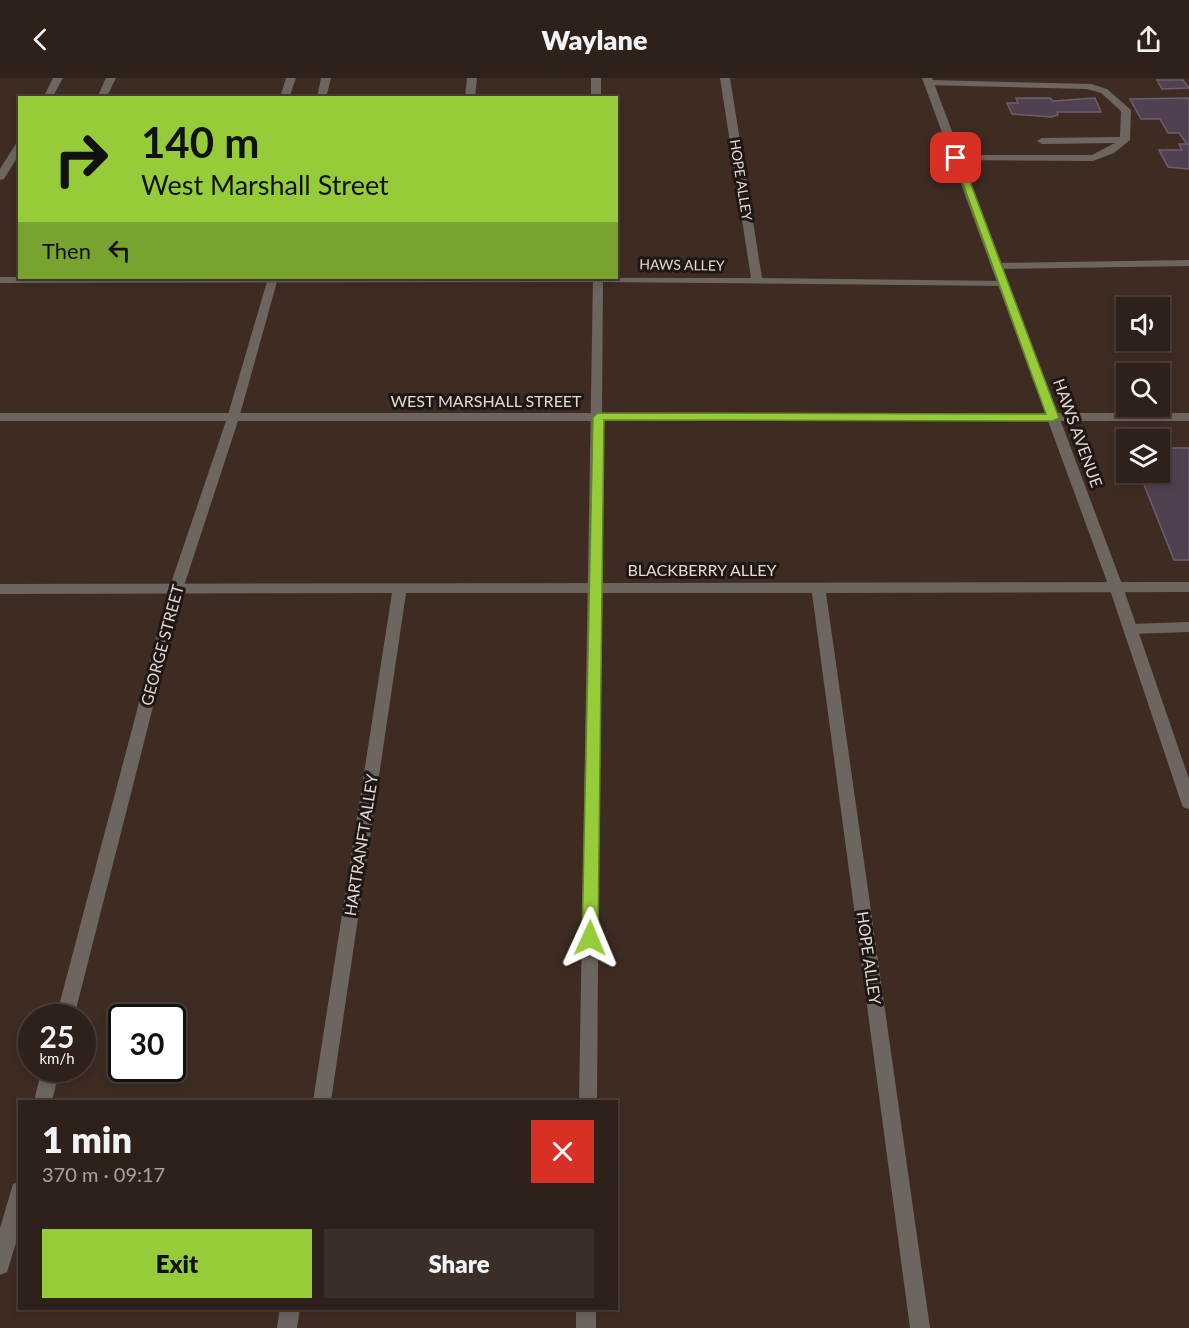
<!DOCTYPE html>
<html lang="en">
<head>
<meta charset="utf-8">
<style>
	:root { --surface:#2e211a; --page:#3a2e27; --text:#f1f3f6; --muted:#a7a3a2; --line:#493e39; --accent:#96cc3a }
	body { margin:0; font-family:Lato,sans-serif; background:var(--page); color:var(--text); height:100vh; display:flex; flex-direction:column; font-size:22px; white-space:nowrap }
	* { box-sizing:border-box; margin:0 }
	p { font-size:20px; color:var(--muted) }
	.icon { flex:none; width:33px; height:33px; fill:none; stroke:currentColor; stroke-width:2; stroke-linecap:round; stroke-linejoin:round }
	.map { position:relative; flex:1; overflow:hidden }
	.details { position:absolute; left:18px; top:1022px; width:600px; height:210px; display:flex; flex-direction:column; background:var(--surface); border-radius:0px; box-shadow:0 3px 9px #0003,0 0 0 2px var(--line) }
	.details>* { flex:none }
	.banner { position:absolute; left:18px; top:18px; width:600px; height:183px; border-radius:0px; box-shadow:0 3px 9px #0003,0 0 0 2px var(--line); background:#96cc3a; color:#111; overflow:hidden }
	.fabs { position:absolute; left:1116px; top:219px; display:grid; gap:12px }
	.fabs a { display:grid; place-items:center; width:54px; height:54px; border-radius:0px; background:var(--surface); box-shadow:0 3px 9px #0003,0 0 0 2px var(--line); font-size:30px }
	.speed { position:absolute; left:18px; top:926px; display:flex; gap:12px; font-size:30px; font-weight:700; text-align:center }
	.speed>* { display:grid; place-content:center; width:78px; height:78px; border-radius:50%; background:var(--surface); box-shadow:0 3px 9px #0003,0 0 0 2px var(--line); line-height:1 }
	.speed small { font-size:15px; font-weight:400 }
	.speed .limit { border:3px solid #111; border-radius:9px; background:#fff; color:#111 }
	.pin { position:absolute; display:grid; place-items:center; width:51px; height:51px; color:#fff; margin:-26px; border-radius:12px; box-shadow:0 3px 9px #0006 }
	.me { position:absolute; width:66px; margin:-33px; rotate:1deg; stroke-linejoin:round; filter:drop-shadow(0 0 4px #0008) }
	.turn { display:flex; align-items:center; gap:21px; height:126px; padding:0 24px; font-size:27px }
	.turn .icon { width:78px; height:78px; stroke-width:2.5 }
	.turn b { display:block; font-size:42px; line-height:51px }
	.then { display:flex; align-items:center; height:57px; padding:0 24px; background:#0003; gap:12px; font-size:22px }
	.round { display:grid; place-items:center; flex:none; width:63px; height:63px; border-radius:0px; background:var(--page) }
	.overview { display:flex; align-items:center; justify-content:space-between; height:102px; padding:0 24px }
	h1 { font-size:36px; font-weight:800; line-height:45px }
	.button { display:flex; gap:12px; margin-top:auto; padding:12px 24px }
	.button a { flex:1; height:69px; border-radius:0px; background:var(--accent); color:#111; font-size:24px; font-weight:800; line-height:69px; text-align:center }
	.button a+a { background:var(--page); color:var(--text) }
	header { display:flex; justify-content:space-between; align-items:center; height:78px; padding:0 24px; background:var(--surface); font-size:27px; font-weight:800 }
	.map>svg:first-child { display:block }
</style>
</head>
<body>
<header><svg class="icon" aria-label="back" viewBox="0 0 24 24"><path d="M15 5l-7 7 7 7"/></svg>Waylane<svg class="icon" aria-label="share" viewBox="0 0 24 24"><path d="M12 15V3M7 8l5-5 5 5M5 13v7h14v-7"/></svg></header>
<div class="map">
<svg width="1189" height="1250" viewBox="0 0 1189 1250">
	<rect width="100%" height="100%" fill="#3e2c23"/>
	<g fill="#504150" stroke="#6e5e6d" stroke-width="1.5">
		<polygon points="1157,2 1183,2 1189,10 1162,11"/>
		<polygon points="1016,20 1050,20 1053,23 1095,20 1101,34 1057,34 1058,37 1051,39 1012,36 1007,25 1018,25"/>
		<polygon points="1189,20 1189,91 1168,89 1159,72 1182,72 1179,66 1187,66 1179,55 1168,55 1160,41 1141,41 1130,21"/>
		<polygon points="1160,370 1189,370 1189,482 1174,482 1139,394 1160,394"/>
	</g>
	<g fill="none" stroke-linecap="round" stroke-linejoin="round">
		<g fill="#6d665f" fill-rule="evenodd">
			<polygon points="106,0 116,0 106,20 97,20"/>
			<polygon points="286,0 296,0 289,20 280,20"/>
			<polygon points="467,0 477,0 475,20 465,20"/>
			<polygon points="720,0 730,0 762,200 1003,203 1009,206 1007,208 598,204 0,205 0,199 751,200"/>
			<polygon points="929,2 1091,6 1107,11 1131,32 1130,62 1114,75 1093,83 953,82 951,80 956,77 1092,77 1115,65 1042,66 1037,63 1042,60 1120,59 1121,33 1101,15 1087,11 926,7 926,3"/>
			<polygon points="1189,182 1189,188 996,191 991,188 996,185"/>
			<polygon points="1189,504 1189,514 826,515 930,1250 910,1250 812,515 406,515 331,1023 313,1023 392,515 0,516 0,506"/>
			<polygon points="1189,544 1189,554 1130,556 1123,551 1130,546"/>
			<polygon points="280,1230 300,1230 297,1250 277,1250"/>
		</g>
		<g fill="#6d665f" fill-rule="evenodd">
			<polygon points="53,0 63,0 52,20 43,20"/>
			<polygon points="321,0 331,0 326,20 317,20"/>
			<rect x="591" y="0" width="10" height="20"/>
			<polygon points="922,0 932,0 1123,509 1189,701 1189,731 1183,729 1181,724 1109,509"/>
			<polygon points="20,63 20,75 4,101 0,102 0,91 17,64"/>
			<polygon points="268,200 278,200 239,340 183,511 74,939 56,939 169,511 227,340"/>
			<polygon points="593,200 603,200 597,1023 579,1023"/>
			<polygon points="42,990 60,990 52,1023 34,1023"/>
			<polygon points="20,1103 20,1152 7,1194 0,1197 0,1150 13,1106"/>
			<rect x="576" y="1230" width="20" height="20"/>
		</g>
		<rect fill="#6d665f" fill-rule="evenodd" x="0" y="335" width="1189" height="8"/>
	</g>
	<polygon fill="#96cc3a" stroke="#628526" stroke-width="1.5" points="953,78 961,80 1059,340 1053,343 604,342 598,860 596,865 585,865 582,860 593,339 598,335 1046,336"/>
	<g text-anchor="middle" stroke-width="6" stroke-linejoin="round" paint-order="stroke">
		<g font-size="14" fill="#e4d8d2" stroke="#1f1713">
			<text transform="translate(741 102) rotate(81)" y="5">HOPE ALLEY</text>
			<text transform="translate(682 187) rotate(1)" y="5">HAWS ALLEY</text>
		</g>
		<g font-size="16" fill="#e4d8d2" stroke="#1f1713">
			<text x="486" y="329">WEST MARSHALL STREET</text>
			<text transform="translate(1078 355) rotate(70)" y="6">HAWS AVENUE</text>
			<text x="702" y="498">BLACKBERRY ALLEY</text>
			<text transform="translate(162 567) rotate(-75)" y="6">GEORGE STREET</text>
			<text transform="translate(361 767) rotate(-81)" y="6">HARTRANFT ALLEY</text>
			<text transform="translate(869 880) rotate(82)" y="6">HOPE ALLEY</text>
		</g>
	</g>
</svg>
<div class="fabs">
<a><svg class="icon" aria-label="sound" viewBox="0 0 24 24"><path d="M4 9h4l5-4v14l-5-4H4zM17 9q2 3 0 6"/></svg></a>
<a><svg class="icon" aria-label="search" viewBox="0 0 24 24"><circle cx="10" cy="10" r="6"/><path d="M15 15l6 6"/></svg></a>
<a><svg class="icon" aria-label="layers" viewBox="0 0 24 24"><path d="M12 4l9 5-9 5-9-5zM3 14l9 5 9-5"/></svg></a>
</div>
<div class="speed"><div>25<small>km/h</small></div><div class="limit">30</div></div>
<div class="pin" style="left:956px;top:80px;background:#d93025"><svg class="icon" aria-label="arrive" viewBox="0 0 24 24"><path d="M6 21V4h12l-3 4 3 4H6"/></svg></div>
<svg class="me" style="left:590px;top:860px" viewBox="-20 -20 40 40"><path d="M0-17L14 15 0 8-14 15z" fill="#96cc3a" stroke="#fff" stroke-width="4"/></svg>
<div class="banner">
<div class="turn"><svg class="icon" aria-label="right" viewBox="0 0 24 24"><path d="M7 20v-9h11M14 6l5 5-5 5"/></svg><div><b>140 m</b>West Marshall Street</div></div>
<div class="then">Then<svg class="icon" aria-label="left" viewBox="0 0 24 24"><path d="M17 20v-9H6M10 6l-5 5 5 5"/></svg></div>
</div>
<section class="details">
<div class="overview"><div><h1>1 min</h1><p>370 m · 09:17</p></div><a class="round" style="background:#d93025;color:#fff"><svg class="icon" aria-label="close" viewBox="0 0 24 24"><path d="M6 6l12 12M18 6L6 18"/></svg></a></div>
<div class="button"><a>Exit</a><a>Share</a></div>
</section>
</div>
</body>
</html>
